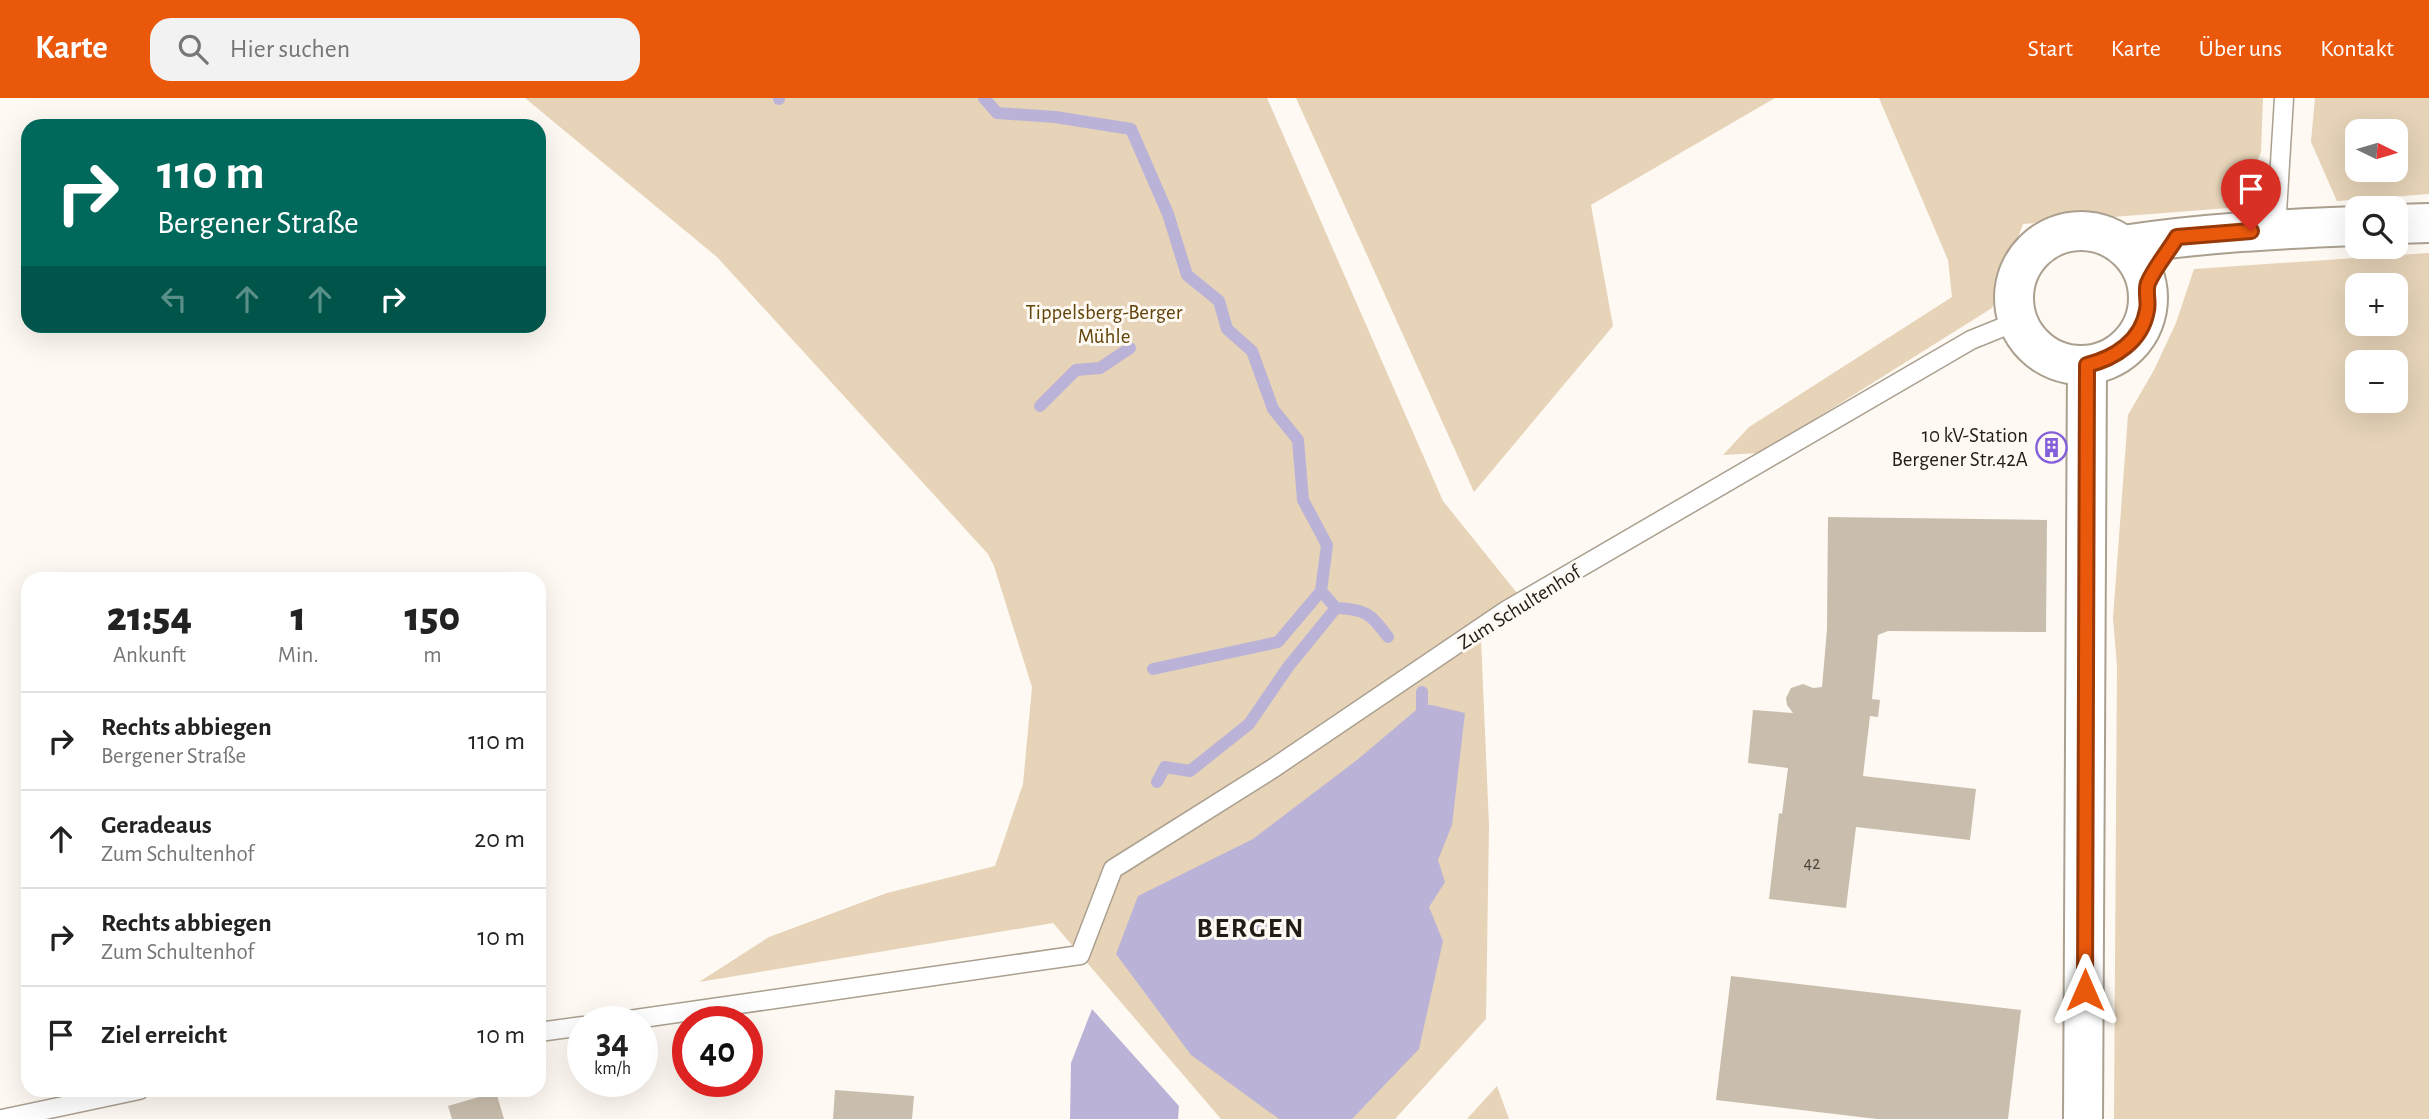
<!DOCTYPE html>
<html lang="de">
<head>
<meta charset="utf-8">
<style>
	:root { --surface:#fff; --page:#f2f2f2; --text:#222; --muted:#767676; --line:#e0e0e0; --accent:#ea580c }
	body { margin:0; font-family:"Alegreya Sans",sans-serif; background:var(--page); color:var(--text); height:100vh; display:flex; flex-direction:column; font-size:26px; white-space:nowrap }
	* { box-sizing:border-box; margin:0 }
	p { font-size:23px; color:var(--muted) }
	.icon { flex:none; width:38px; height:38px; fill:none; stroke:currentColor; stroke-width:2; stroke-linecap:round; stroke-linejoin:round }
	.map { position:relative; flex:1; overflow:hidden }
	.side { position:absolute; left:21px; top:474px; width:525px; height:525px; display:flex; flex-direction:column; background:var(--surface); border-radius:21px; box-shadow:0 7px 28px #0002 }
	.side>* { flex:none }
	.top-card { position:absolute; left:21px; top:21px; width:525px; height:214px; border-radius:21px; box-shadow:0 7px 28px #0002; background:#00695c; color:#fff; overflow:hidden }
	.needle { width:46px; rotate:95deg }
	.controls { position:absolute; left:2345px; top:21px; display:grid; gap:14px }
	.controls a { display:grid; place-items:center; width:63px; height:63px; border-radius:14px; background:var(--surface); box-shadow:0 7px 28px #0002; font-size:35px }
	.speed { position:absolute; left:567px; top:908px; display:flex; gap:14px; font-size:35px; font-weight:700; text-align:center }
	.speed>* { display:grid; place-content:center; width:91px; height:91px; border-radius:50%; background:var(--surface); box-shadow:0 7px 28px #0002; line-height:1 }
	.speed small { font-size:18px; font-weight:400 }
	.speed .limit { border:10px solid #d22; background:#fff; color:#111 }
	.pin { position:absolute; display:grid; place-items:center; width:60px; height:60px; color:#fff; margin:-72px -30px; border-radius:50% 50% 50% 0; rotate:-45deg; box-shadow:0 0 7px #0007 }
	.pin .icon { rotate:45deg }
	.me { position:absolute; width:77px; margin:-38px; rotate:0deg; stroke-linejoin:round; filter:drop-shadow(0 0 5px #0008) }
	.turn { display:flex; align-items:center; gap:24px; height:147px; padding:0 21px; font-size:32px }
	.turn .icon { width:91px; height:91px; stroke-width:2.5 }
	.turn b { display:block; font-size:49px; line-height:60px }
	.lanes { display:flex; align-items:center; height:66px; padding:0 21px; background:#0003; justify-content:center; gap:35px; direction:ltr }
	.lanes .off { opacity:.35 }
	.eta { display:flex; justify-content:space-evenly; align-items:center; height:119px; text-align:center }
	.eta b { font-size:42px; font-weight:800; line-height:49px }
	ul { padding:0; list-style:none }
	li { display:flex; align-items:center; gap:21px; height:98px; padding:0 21px; border-top:2px solid var(--line) }
	li div { flex:1 }
	li b { display:block; font-size:26px }
	li em { font-style:normal }
	header { display:flex; align-items:center; gap:42px; box-sizing:border-box; height:98px; padding:0 35px; background:var(--accent); color:#fff }
	header strong { font-size:33px }
	nav { display:flex; gap:38px; margin-inline-start:auto; font-size:24px }
	.search { width:490px; height:63px; background:var(--page); display:flex; align-items:center; gap:18px; box-sizing:border-box; padding:0 24px; border-radius:21px; color:var(--muted); font-size:26px }
	.map>svg:first-child { display:block }
</style>
</head>
<body>
<header>
<strong>Karte</strong>
<div class="search"><svg class="icon" aria-label="search" viewBox="0 0 24 24"><circle cx="10" cy="10" r="6"/><path d="M15 15l6 6"/></svg>Hier suchen</div>
<nav><a>Start</a><a>Karte</a><a>Über uns</a><a>Kontakt</a></nav>
</header>
<div class="map">
<svg width="2429" height="1021" viewBox="0 0 2429 1021">
	<rect width="100%" height="100%" fill="#fef9f2"/>
	<g fill="#e6d3b8" fill-rule="evenodd">
		<polygon points="525,0 1267,0 1443,403 1517,495 1480,518 1489,727 1486,921 1395,1021 1221,1021 1053,825 699,884 769,839 887,795 995,768 1023,686 1032,589 994,468 988,456 717,159"/>
		<polygon points="1296,0 1775,0 1591,107 1613,228 1474,394"/>
		<polygon points="1879,0 2263,0 2261,54 2241,109 2023,126 1992,210 1761,355 1723,357 1749,329 1952,199 1948,162"/>
		<path d="M2315,0H2429V96L2337,103L2311,44ZM2396,33V72H2357V33Z"/>
		<path d="M2429,155V1021H2114L2117,568L2113,520L2128,317L2154,272L2176,225L2194,171ZM2396,187V226H2357V187ZM2396,264V303H2357V264Z"/>
		<polygon points="1497,988 1509,1021 1467,1021"/>
	</g>
	<g fill="#bab3d7">
		<polygon points="1422,607 1432,607 1465,615 1452,727 1438,762 1445,784 1429,809 1443,843 1419,951 1352,1021 1279,1021 1191,957 1116,856 1138,798 1253,741 1357,662"/>
		<polygon points="1092,911 1179,1008 1178,1021 1070,1021 1071,965"/>
	</g>
	<g fill="none" stroke-linecap="round" stroke-linejoin="round">
		<g stroke="#bab3d7" stroke-width="12">
			<path d="M984,0L997,15L1055,19L1131,31L1168,116L1187,177L1219,203L1227,231L1252,253L1273,311L1298,342L1303,402L1327,447L1321,493L1336,510C1366,511 1371,516 1388,539"/>
			<polyline points="779,1 779,0"/>
			<polyline points="1040,308 1076,272 1100,270 1130,250"/>
			<polyline points="1153,571 1278,544 1321,493"/>
			<polyline points="1422,623 1422,594"/>
			<polyline points="1157,684 1165,669 1190,673 1249,626 1288,569 1336,510"/>
		</g>
	</g>
	<g fill="#c9bead">
		<rect x="2047" y="341" width="8" height="16"/>
		<polygon points="1828,419 2047,422 2046,534 1888,533 1878,537 1872,601 1880,602 1878,619 1870,618 1863,678 1976,691 1970,742 1856,729 1846,810 1769,801 1779,715 1782,716 1788,670 1748,665 1753,612 1793,615 1787,607 1786,600 1791,590 1803,586 1813,590 1822,589 1827,531"/>
		<polygon points="1731,878 2021,912 2008,1021 1877,1021 1716,1002"/>
		<polygon points="835,992 914,998 912,1021 833,1021"/>
		<polygon points="496,994 504,1021 452,1021 448,1008"/>
	</g>
	<g fill="none" stroke-linecap="round" stroke-linejoin="round">
		<defs>
			<g id="service">
				<polyline points="2276,131 2284,0"/>
				<polyline points="615,924 1080,857 1113,771 1272,671 1507,512 1971,242 2018,223"/>
				<polyline points="539,934 583,928"/>
				<polyline points="2,1021 139,992"/>
			</g>
			<g id="tertiary">
				<polyline points="2396,126 2429,125"/>
				<circle cx="2081" cy="200" r="67"/>
				<path d="M2123,147C2201,135 2279,131 2357,128"/>
				<polyline points="2083,1021 2087,267"/>
			</g>
		</defs>
		<use href="#service" stroke="#aba090" stroke-width="21"/>
		<use href="#tertiary" stroke="#aba090" stroke-width="42"/>
		<use href="#service" stroke="#fff" stroke-width="18"/>
		<use href="#tertiary" stroke="#fff" stroke-width="38"/>
	</g>
	<g fill="none" stroke-linecap="round" stroke-linejoin="round">
		<defs>
			<path id="route" d="M2085,892L2087,267C2115,260 2142,243 2147,212C2149,204 2145,193 2148,185C2155,169 2168,154 2177,139L2251,133"/>
		</defs>
		<use href="#route" stroke="#983908" stroke-width="18"/>
		<use href="#route" stroke="#ea580c" stroke-width="12"/>
	</g>
	<defs>
		<symbol id="building-ring" viewBox="-11 -11 22 22"><circle r="9.5" fill="#fef9f2" stroke="#835fda" stroke-width="1.5"/><path d="M-4-6H4V6H1V3H-1V6H-4ZM-2.5-4.3h1.7v1.8h-1.7ZM.8-4.3h1.7v1.8H.8ZM-2.5-1h1.7V.8h-1.7ZM.8-1h1.7V.8H.8Z" fill="#835fda"/></symbol>
	</defs>
	<g fill-rule="evenodd">
		<use href="#building-ring" x="2034" y="332" width="35" height="35"/>
	</g>
	<g text-anchor="middle" stroke-width="6" stroke-linejoin="round" paint-order="stroke">
		<g font-size="18" fill="#4a443c">
			<text x="1812" y="771">42</text>
		</g>
		<g font-size="21" fill="#62430a" stroke="#fef9f2">
			<text x="1104" y="221">Tippelsberg-Berger<tspan x="1104" dy="24">Mühle</tspan></text>
		</g>
		<g font-size="21" fill="#201c16" stroke="#fef9f2" text-anchor="end">
			<text x="2028" y="344">10 kV-Station<tspan x="2028" dy="24">Bergener Str.42A</tspan></text>
		</g>
		<g font-size="21" fill="#201c16" stroke="#fef9f2">
			<text transform="translate(1519 509) rotate(-32)" y="7">Zum Schultenhof</text>
		</g>
		<g font-size="28" font-weight="bold" letter-spacing="2" fill="#201c16" stroke="#fef9f2">
			<text x="1251" y="839">BERGEN</text>
		</g>
	</g>
</svg>
<div class="controls">
<a><svg class="needle" viewBox="-14 -14 28 28"><path d="M0-13l5 13h-10z" fill="#e53935"/><path d="M0 13l5-13h-10z" fill="#767676"/></svg></a>
<a><svg class="icon" aria-label="search" viewBox="0 0 24 24"><circle cx="10" cy="10" r="6"/><path d="M15 15l6 6"/></svg></a>
<a>+</a>
<a>−</a>
</div>
<div class="speed"><div>34<small>km/h</small></div><div class="limit">40</div></div>
<div class="pin" style="left:2251px;top:133px;background:#d93025"><svg class="icon" aria-label="arrive" viewBox="0 0 24 24"><path d="M6 21V4h12l-3 4 3 4H6"/></svg></div>
<svg class="me" style="left:2085px;top:892px" viewBox="-20 -20 40 40"><path d="M0-17L14 15 0 8-14 15z" fill="#ea580c" stroke="#fff" stroke-width="4"/></svg>
<div class="top-card">
<div class="turn"><svg class="icon" aria-label="right" viewBox="0 0 24 24"><path d="M7 20v-9h11M14 6l5 5-5 5"/></svg><div><b>110 m</b>Bergener Straße</div></div>
<div class="lanes"><svg class="icon off" aria-label="left" viewBox="0 0 24 24"><path d="M17 20v-9H6M10 6l-5 5 5 5"/></svg><svg class="icon off" aria-label="ahead" viewBox="0 0 24 24"><path d="M12 20V5M6 11l6-6 6 6"/></svg><svg class="icon off" aria-label="ahead" viewBox="0 0 24 24"><path d="M12 20V5M6 11l6-6 6 6"/></svg><svg class="icon" aria-label="right" viewBox="0 0 24 24"><path d="M7 20v-9h11M14 6l5 5-5 5"/></svg></div>
</div>
<section class="side">
<div class="eta">
<div><b>21:54</b><p>Ankunft</p></div>
<div><b>1</b><p>Min.</p></div>
<div><b>150</b><p>m</p></div>
</div>
<ul>
<li><svg class="icon" aria-label="right" viewBox="0 0 24 24"><path d="M7 20v-9h11M14 6l5 5-5 5"/></svg><div><b>Rechts abbiegen</b><p>Bergener Straße</p></div><em>110 m</em></li>
<li><svg class="icon" aria-label="ahead" viewBox="0 0 24 24"><path d="M12 20V5M6 11l6-6 6 6"/></svg><div><b>Geradeaus</b><p>Zum Schultenhof</p></div><em>20 m</em></li>
<li><svg class="icon" aria-label="right" viewBox="0 0 24 24"><path d="M7 20v-9h11M14 6l5 5-5 5"/></svg><div><b>Rechts abbiegen</b><p>Zum Schultenhof</p></div><em>10 m</em></li>
<li><svg class="icon" aria-label="arrive" viewBox="0 0 24 24"><path d="M6 21V4h12l-3 4 3 4H6"/></svg><div><b>Ziel erreicht</b></div><em>10 m</em></li>
</ul>
</section>
</div>
</body>
</html>
